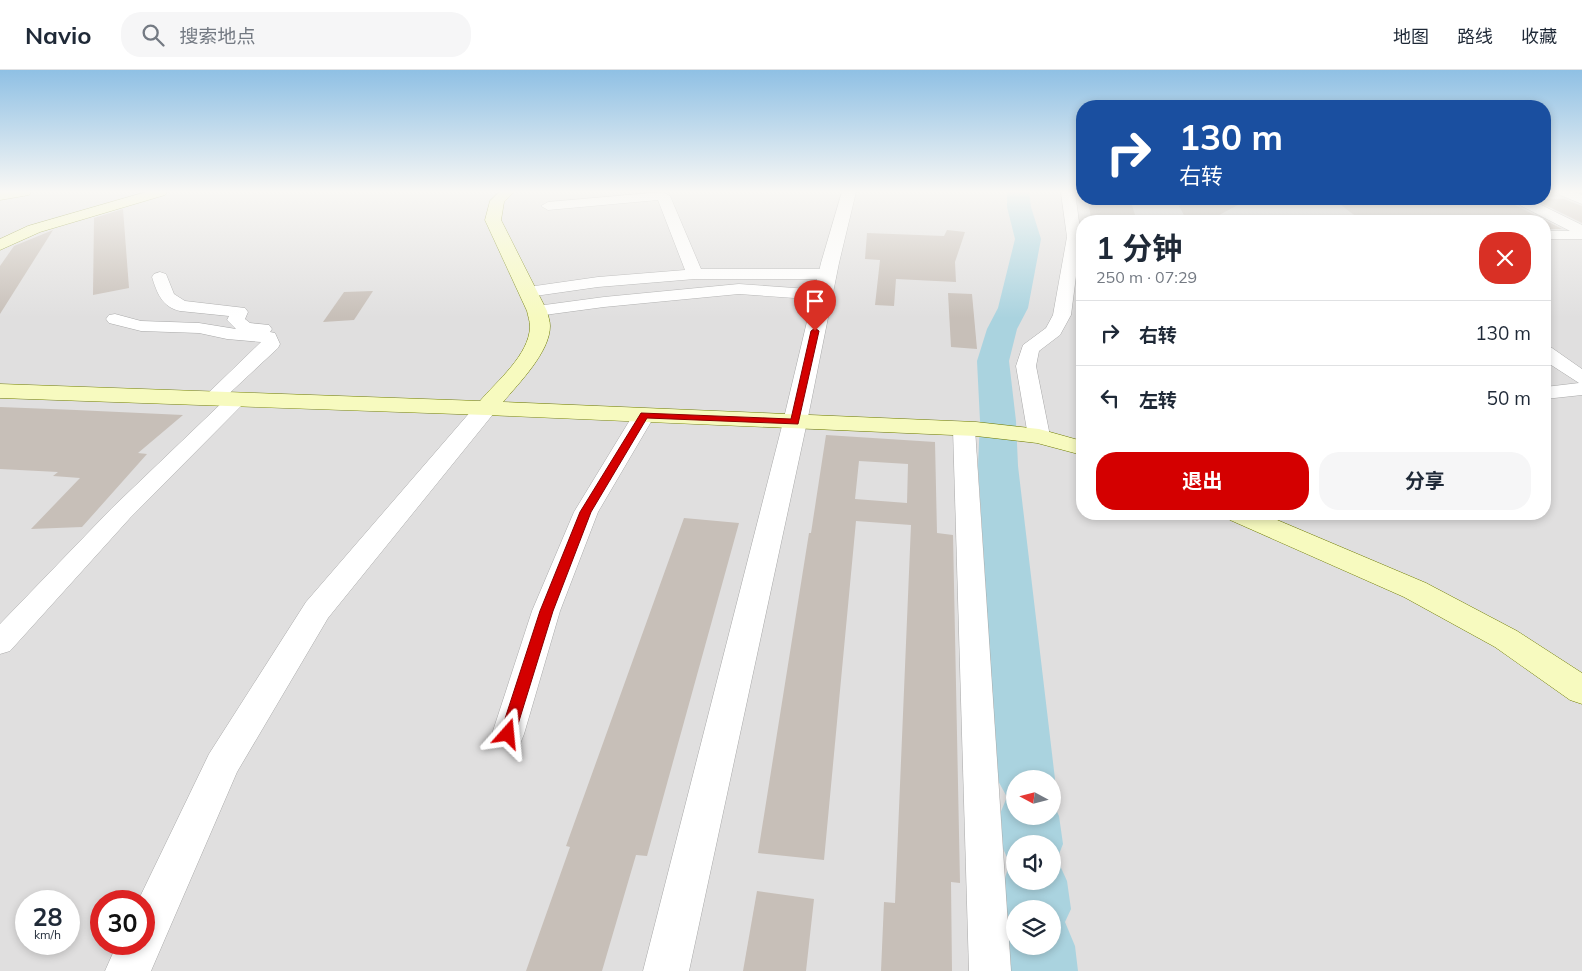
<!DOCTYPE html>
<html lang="zh">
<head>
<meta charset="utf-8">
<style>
	:root { --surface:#fff; --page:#f6f6f7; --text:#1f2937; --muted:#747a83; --line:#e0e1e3; --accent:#d40000 }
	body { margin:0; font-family:Mulish,"Noto Sans SC",sans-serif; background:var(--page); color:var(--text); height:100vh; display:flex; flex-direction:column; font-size:19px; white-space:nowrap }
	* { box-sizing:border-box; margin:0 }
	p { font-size:16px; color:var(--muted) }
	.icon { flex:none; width:28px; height:28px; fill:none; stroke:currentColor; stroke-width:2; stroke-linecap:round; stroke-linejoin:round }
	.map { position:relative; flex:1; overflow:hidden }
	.side { position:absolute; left:1076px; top:145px; width:475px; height:305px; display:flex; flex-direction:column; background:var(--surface); border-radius:20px; box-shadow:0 2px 8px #0003 }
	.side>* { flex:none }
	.top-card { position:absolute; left:1076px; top:30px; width:475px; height:105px; border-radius:20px; box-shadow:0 2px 8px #0003; background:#1a4fa0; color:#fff; overflow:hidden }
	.needle { width:32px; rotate:277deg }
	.fabs { position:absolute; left:1006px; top:700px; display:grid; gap:10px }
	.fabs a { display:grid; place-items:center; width:55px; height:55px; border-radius:50%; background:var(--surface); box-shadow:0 2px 8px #0003; font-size:25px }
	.speed { position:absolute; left:15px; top:820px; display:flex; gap:10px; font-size:25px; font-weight:700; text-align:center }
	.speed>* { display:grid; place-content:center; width:65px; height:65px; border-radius:50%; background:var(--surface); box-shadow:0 2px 8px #0003; line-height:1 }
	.speed small { font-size:12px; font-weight:400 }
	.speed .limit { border:8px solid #d22; background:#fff; color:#111 }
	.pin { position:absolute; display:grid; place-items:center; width:42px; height:42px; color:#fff; margin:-51px -21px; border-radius:50% 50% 50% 0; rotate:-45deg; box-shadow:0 0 5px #0007 }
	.pin .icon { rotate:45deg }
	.me { position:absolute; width:55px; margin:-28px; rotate:18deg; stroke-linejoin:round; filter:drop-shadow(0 0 4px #0008) }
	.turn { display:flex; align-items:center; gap:18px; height:105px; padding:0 20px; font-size:22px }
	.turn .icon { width:65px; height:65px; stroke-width:2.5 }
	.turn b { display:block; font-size:35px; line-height:42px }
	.round { display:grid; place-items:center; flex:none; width:52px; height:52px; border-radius:20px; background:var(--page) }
	.overview { display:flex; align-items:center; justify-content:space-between; height:85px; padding:0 20px }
	h1 { font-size:30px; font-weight:700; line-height:38px }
	.primary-button { display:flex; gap:10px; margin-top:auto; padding:10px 20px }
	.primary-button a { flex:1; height:58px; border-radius:20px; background:var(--accent); color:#fff; font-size:20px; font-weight:700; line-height:58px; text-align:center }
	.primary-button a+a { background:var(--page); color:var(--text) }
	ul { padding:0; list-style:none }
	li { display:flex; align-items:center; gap:15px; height:65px; padding:0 20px; border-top:1px solid var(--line) }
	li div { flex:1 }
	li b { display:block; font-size:19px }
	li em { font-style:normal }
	header { display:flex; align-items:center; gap:30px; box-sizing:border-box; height:70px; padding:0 25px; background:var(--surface); border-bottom:1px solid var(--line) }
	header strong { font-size:24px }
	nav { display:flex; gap:28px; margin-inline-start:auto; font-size:18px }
	.search { width:350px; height:45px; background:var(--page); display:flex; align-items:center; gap:12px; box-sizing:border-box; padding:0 18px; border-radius:20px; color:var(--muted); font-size:19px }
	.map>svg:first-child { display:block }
</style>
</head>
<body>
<header>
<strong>Navio</strong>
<div class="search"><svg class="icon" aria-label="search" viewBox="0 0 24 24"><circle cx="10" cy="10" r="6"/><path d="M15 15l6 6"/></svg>搜索地点</div>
<nav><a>地图</a><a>路线</a><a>收藏</a></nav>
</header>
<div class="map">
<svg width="1582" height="901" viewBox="0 0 1582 901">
	<rect width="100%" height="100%" fill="#f2efe9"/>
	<path fill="#e0dfdf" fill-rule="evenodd" d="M0,122H1082V129H1545V122H1582V901H0ZM1082,151H1545V444H1082ZM1015,709H1052V746H1015ZM1015,774H1052V811H1015ZM26,831H69V874H26ZM101,831H144V874H101ZM1015,839H1052V876H1015Z"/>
	<polygon fill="#ffffe5" points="1273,129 1500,129 1506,132 1430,134 1276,131"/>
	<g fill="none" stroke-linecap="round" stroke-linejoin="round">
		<path fill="#aad3df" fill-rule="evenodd" d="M1007,122H1029L1031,137L1041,169L1028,238L1017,259L1009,291L1016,351L1018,396L1055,709L1052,715V709H1015V746H1052V731L1059,746L1063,774L1057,789L1067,811L1071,839L1065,852L1075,876L1078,901H1008L1007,876L1014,860C1003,835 999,819 1010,794L1001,774L999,746L1007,727L997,709L978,396L980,351L977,291L987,259L998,238L1015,169L1007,137ZM1015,774H1052V811H1015ZM1015,839H1052V876H1015Z"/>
	</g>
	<g fill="#c7bfb8" fill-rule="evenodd">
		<polygon points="1087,129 1130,129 1137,151 1092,151"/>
		<polygon points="1194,129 1249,129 1208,151 1187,151 1179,136"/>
		<polygon points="1333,129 1510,129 1513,134 1562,159 1545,159 1545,151 1362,151"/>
		<polygon points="1533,129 1564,129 1582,136 1582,153"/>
		<polygon points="123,139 129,218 93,225 94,148"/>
		<polygon points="53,160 0,244 0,196 14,176"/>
		<polygon points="947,160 965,162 955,192 956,212 896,209 894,236 875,235 880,190 865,189 867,163 944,166"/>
		<polygon points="373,221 354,250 323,252 344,222"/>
		<polygon points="948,223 972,224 977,279 951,277"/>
		<polygon points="0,337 76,340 183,345 138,383 147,384 82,457 31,459 80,408 53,406 58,402 0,399"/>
		<path d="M826,365L935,372L937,463L953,465L960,813L951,812L952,901H881L884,832L895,833L911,455L856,451L824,790L758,783L809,463H811ZM859,391L908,394L907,433L855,429Z"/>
		<polygon points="684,448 739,453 647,786 636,785 602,901 526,901 570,777 566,776"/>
		<polygon points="757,821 814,829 806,901 743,901"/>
	</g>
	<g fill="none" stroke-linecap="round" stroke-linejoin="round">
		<defs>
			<g id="minor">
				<polygon points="663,122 670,126 701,199 827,199 833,201 835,204 833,207 827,209 695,209 598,217 528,227 522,226 520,222 522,218 528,217 598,207 685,200 658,130 548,140 541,136 548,132"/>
				<polygon points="1061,122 1075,122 1081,167 1071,245 1060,265 1039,281 1036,296 1050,366 1047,371 1039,373 1031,371 1028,366 1016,296 1023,275 1046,258 1053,245 1067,167"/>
				<polygon points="1558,122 1575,122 1582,125 1582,134 1560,125"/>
				<polygon points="1512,129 1529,129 1582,155 1582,169 1545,169 1545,161 1570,161 1514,132"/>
				<path d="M160,202L166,204L174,224L185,231L245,238L248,242L245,249L250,253L269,255L272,259L270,262L275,263L280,274L278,278L219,333L212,335L205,333L202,329L261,272L227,269L199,263L141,261L109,253L106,249L109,245L115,244L141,251L199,253L236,259L227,250L229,246L180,241C162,237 157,223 152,207L154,204Z"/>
				<polygon points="739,214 823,220 829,221 831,225 829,229 823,230 739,224 604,237 537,246 531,245 528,241 531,237 537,236 604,227"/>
				<polygon points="1545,276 1552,278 1582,299 1582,325 1545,329 1545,317 1579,313 1545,291"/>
				<polygon points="236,324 243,326 246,330 243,334 130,448 10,581 0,584 0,554 112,438 229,326"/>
				<polygon points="644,339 651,341 655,345 598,442 560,541 524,664 520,674 508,677 496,674 492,664 532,541 574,442 633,345 637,341"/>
				<polygon points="964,352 972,354 975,359 1011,901 969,901 953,359 956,354"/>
			</g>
			<g id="tertiary">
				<polygon points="842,122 856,122 839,193 807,352 689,901 643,901 783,352 821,193"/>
				<polygon points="486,331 494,333 498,338 494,343 328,548 237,702 151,901 105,901 117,874 144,874 144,831 138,831 209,684 306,532 478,333"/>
			</g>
			<g id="secondary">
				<polygon points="0,122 31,122 29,125 0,130"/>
				<polygon points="146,122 167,122 165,125 40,162 0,180 0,169 28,156"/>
				<path d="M499,122H514L504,132L501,150L547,241C548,246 550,251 550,256C550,282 519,313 503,332L976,352L1039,359L1082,371V385L1037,373L976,366L486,345L0,328V314L480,331C497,311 529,285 530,257C530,251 528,246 527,241L485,150L490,131Z"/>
				<polygon points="1226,444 1263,444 1426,513 1517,561 1582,603 1582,634 1570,630 1495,577 1404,527 1230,450"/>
			</g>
		</defs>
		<use href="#minor" stroke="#a9a9a9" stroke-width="1"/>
		<use href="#tertiary" stroke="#a9a9a9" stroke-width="1"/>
		<use href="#secondary" stroke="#707d05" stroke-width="1"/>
		<use href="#minor" fill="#fff" fill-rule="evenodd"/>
		<use href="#tertiary" fill="#fff" fill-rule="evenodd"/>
		<use href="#secondary" fill="#f7fabf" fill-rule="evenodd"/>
	</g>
	<linearGradient id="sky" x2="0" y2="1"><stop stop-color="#8fc0e4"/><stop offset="0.49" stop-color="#f9f8f5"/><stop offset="1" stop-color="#f9f8f5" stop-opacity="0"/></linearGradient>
	<rect width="1582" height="248" fill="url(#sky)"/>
	<polygon fill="#d40000" stroke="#8a0000" points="815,258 819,261 798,354 647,348 591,442 553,541 515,664 513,668 508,670 502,668 500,664 540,541 580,442 641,343 791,349 811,261"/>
</svg>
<div class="fabs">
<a><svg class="needle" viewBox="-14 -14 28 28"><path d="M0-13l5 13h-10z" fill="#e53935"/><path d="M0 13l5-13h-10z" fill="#747a83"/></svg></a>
<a><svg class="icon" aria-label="sound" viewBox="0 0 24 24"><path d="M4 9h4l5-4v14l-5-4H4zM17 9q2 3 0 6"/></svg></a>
<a><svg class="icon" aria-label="layers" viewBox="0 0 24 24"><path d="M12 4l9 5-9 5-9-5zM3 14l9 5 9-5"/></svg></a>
</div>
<div class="speed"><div>28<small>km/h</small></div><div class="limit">30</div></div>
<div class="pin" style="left:815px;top:261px;background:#d93025"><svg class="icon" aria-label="arrive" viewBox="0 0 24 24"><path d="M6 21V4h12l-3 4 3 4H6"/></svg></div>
<svg class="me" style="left:508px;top:664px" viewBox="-20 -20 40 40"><path d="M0-17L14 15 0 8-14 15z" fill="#d40000" stroke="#fff" stroke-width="4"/></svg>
<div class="top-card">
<div class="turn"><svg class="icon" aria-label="right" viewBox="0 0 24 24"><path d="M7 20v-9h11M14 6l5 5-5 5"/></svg><div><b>130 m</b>右转</div></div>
</div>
<section class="side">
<div class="overview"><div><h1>1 分钟</h1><p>250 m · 07:29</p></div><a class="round" style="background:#d93025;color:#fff"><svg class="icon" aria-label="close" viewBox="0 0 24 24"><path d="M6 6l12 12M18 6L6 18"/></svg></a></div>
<ul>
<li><svg class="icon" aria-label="right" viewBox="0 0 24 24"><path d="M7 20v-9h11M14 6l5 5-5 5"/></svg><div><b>右转</b></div><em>130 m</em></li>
<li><svg class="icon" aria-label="left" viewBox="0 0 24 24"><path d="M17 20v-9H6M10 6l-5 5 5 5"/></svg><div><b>左转</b></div><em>50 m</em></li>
</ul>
<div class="primary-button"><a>退出</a><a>分享</a></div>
</section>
</div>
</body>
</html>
